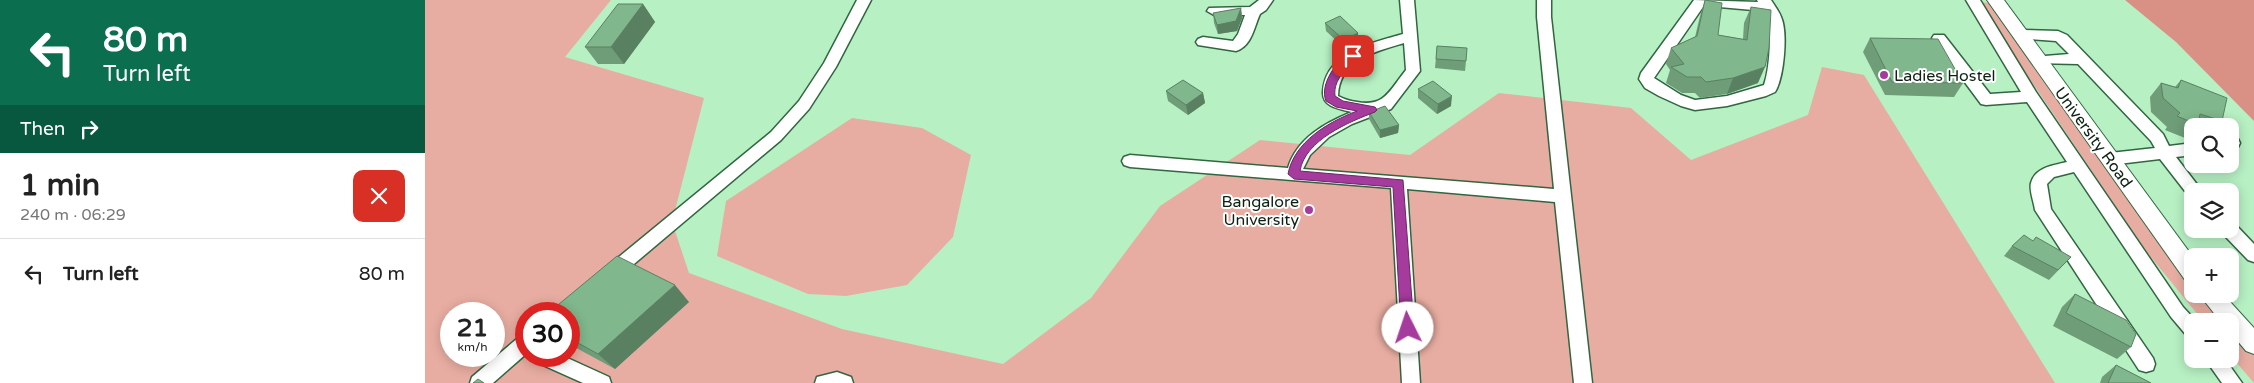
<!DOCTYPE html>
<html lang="en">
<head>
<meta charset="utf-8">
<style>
	:root { --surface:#fff; --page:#f2f2f2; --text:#222; --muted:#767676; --line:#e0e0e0 }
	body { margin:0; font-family:"Varela Round",sans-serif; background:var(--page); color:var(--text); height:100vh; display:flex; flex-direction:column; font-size:19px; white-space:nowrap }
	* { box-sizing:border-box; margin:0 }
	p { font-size:16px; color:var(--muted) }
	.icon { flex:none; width:28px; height:28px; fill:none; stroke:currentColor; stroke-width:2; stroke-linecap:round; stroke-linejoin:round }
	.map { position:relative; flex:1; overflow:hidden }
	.sheet { display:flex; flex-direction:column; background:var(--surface); width:425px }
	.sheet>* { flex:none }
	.hud { background:#0b6e4f; color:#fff; overflow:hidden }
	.buttons { position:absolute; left:1759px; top:118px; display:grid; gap:10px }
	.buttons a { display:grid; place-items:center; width:55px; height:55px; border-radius:10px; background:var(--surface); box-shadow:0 2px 12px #0003; font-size:25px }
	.speed { position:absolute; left:15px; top:302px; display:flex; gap:10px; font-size:25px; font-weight:700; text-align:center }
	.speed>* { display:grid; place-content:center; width:65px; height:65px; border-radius:50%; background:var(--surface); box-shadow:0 2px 12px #0003; line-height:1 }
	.speed small { font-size:12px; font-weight:400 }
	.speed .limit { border:8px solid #d22; background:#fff; color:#111 }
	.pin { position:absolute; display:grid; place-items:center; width:42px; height:42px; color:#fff; margin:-21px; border-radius:10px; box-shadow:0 2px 8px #0006 }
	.me { position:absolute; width:55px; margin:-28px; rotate:356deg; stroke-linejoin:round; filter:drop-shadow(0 0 4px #0008) }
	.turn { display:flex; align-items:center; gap:18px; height:105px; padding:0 20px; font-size:22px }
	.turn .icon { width:65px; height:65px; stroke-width:2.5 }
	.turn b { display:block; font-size:35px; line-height:42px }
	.then { display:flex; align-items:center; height:48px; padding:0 20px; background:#0003; gap:10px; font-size:19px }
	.round { display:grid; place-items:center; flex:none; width:52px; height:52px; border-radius:10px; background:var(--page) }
	.overview { display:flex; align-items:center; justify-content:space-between; height:85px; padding:0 20px }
	h1 { font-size:30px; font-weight:700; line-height:38px }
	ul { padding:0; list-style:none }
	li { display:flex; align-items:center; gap:15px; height:70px; padding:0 20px; border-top:1px solid var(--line) }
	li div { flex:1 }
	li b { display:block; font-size:19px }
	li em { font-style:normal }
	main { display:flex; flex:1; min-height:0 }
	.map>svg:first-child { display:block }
</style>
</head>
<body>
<main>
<section class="sheet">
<div class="hud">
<div class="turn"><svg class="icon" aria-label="left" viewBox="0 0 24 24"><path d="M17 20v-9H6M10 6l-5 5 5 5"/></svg><div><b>80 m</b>Turn left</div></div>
<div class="then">Then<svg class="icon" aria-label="right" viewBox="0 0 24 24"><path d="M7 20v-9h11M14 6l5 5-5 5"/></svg></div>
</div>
<div class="overview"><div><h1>1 min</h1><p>240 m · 06:29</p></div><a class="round" style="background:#d93025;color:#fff"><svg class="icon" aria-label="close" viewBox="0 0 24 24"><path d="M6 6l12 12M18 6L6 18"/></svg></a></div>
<ul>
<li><svg class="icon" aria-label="left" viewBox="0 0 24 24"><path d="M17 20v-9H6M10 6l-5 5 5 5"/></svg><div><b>Turn left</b></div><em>80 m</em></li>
</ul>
</section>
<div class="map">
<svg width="1829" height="383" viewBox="0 0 1829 383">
	<rect width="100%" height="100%" fill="#b7f0c3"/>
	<g fill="#e8ada2" fill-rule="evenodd">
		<path d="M0,0H186L140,57L279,98L247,222L264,273L417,329L578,364L666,298L735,206L835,140L985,155L1074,93L1206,108L1266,160L1383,115L1397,67L1439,75L1630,383H0ZM26,314H69V356H26ZM101,314H144V356H101Z"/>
		<polygon points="1553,2 1567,3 1757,271 1767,284 1768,294 1776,294 1800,321 1778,321 1720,250"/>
		<polygon points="427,118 497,128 546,155 528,237 482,285 421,296 383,294 292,256 301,201"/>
		<polygon points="1805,327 1829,354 1829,383 1805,355"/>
	</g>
	<polygon fill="#d89184" points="1700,0 1829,0 1829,121 1751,42"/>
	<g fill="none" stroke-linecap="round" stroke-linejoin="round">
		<defs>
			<g id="minor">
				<polygon points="432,0 446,0 411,67 384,109 356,140 190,280 184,282 178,280 175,275 178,270 346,132 374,101 399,63"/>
				<path d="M834,0H848L841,10L835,14C829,27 827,46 811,51L773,45L771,42L773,39L778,37L808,41L813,34L820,15H789L782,11L784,8L825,7Z"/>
				<path d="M975,0H989L995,71L966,109L927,124L904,137L885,155L878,169L1129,189L1112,17V0H1126V17L1167,383H1149L1130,202L982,189L995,383H977L966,188L705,167L699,165L697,161L699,157L705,155L863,168C872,138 900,123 927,112C915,109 897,107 898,92C900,52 947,43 978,34ZM979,43L981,70C964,91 960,107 932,102C924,101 919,99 913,96C914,60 949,52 979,43Z"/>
				<path d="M1269,0L1333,2L1332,0H1346C1349,5 1354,11 1356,17C1363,32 1359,78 1350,92L1341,96L1302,106L1270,110L1256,106L1234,96L1220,88L1214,79L1216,73ZM1283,6L1339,11C1348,27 1345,67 1339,85L1302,96L1270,100L1256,95L1229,78L1278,7Z"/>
				<path d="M1541,0H1555L1611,92L1758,307L1771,321H1768V339L1762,336L1746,317L1649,172L1629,177L1622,184L1626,209L1728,358L1730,364L1728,370L1721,372L1714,370L1610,210C1609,202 1604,190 1606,183C1610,167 1630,165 1642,162L1602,102L1561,105L1556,104L1507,38L1509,35H1519L1565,94L1596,92Z"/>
				<polygon points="1595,30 1633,31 1642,35 1738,134 1744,146 1768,143 1768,155 1751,157 1777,191 1768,191 1768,197 1763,195 1735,159 1685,165 1679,163 1677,159 1679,155 1685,153 1730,148 1726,141 1653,64 1608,63 1606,60 1608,57 1644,54 1631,41 1590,38 1588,35 1590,32"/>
				<polygon points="1807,137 1813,139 1815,143 1813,147 1805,150 1805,138"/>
				<polygon points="1805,223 1810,224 1829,244 1829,262 1823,260 1798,234 1796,229 1805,229"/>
				<polygon points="101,335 101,354 68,383 45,383 47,377 94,337"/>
				<polygon points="109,356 138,356 184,377 186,383 158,383 111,362"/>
				<polygon points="1780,359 1800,359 1817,383 1797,383"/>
				<polygon points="412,372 426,377 428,383 390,383 392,377"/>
			</g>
			<g id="major">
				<polygon points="1562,0 1579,0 1768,257 1768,283 1760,280"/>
				<polygon points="1774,294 1798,294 1829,328 1829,354 1821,351 1805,332 1805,321 1795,321"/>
			</g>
		</defs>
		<use href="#minor" stroke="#316640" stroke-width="3"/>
		<use href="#major" stroke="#316640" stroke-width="2"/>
		<use href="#minor" fill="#fff" fill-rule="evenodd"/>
		<use href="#major" fill="#fff" fill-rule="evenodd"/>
	</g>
	<g fill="#6e9d78">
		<polygon points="1280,0 1293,35 1318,39 1319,23 1326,7 1333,83 1302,94 1275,98 1270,93 1257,93 1241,83 1245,70 1241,64 1246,48 1270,37 1275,16"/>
		<polygon points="218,4 230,22 199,64 173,64 160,47"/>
		<polygon points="816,8 817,18 812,31 793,34 789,23 788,13"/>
		<polygon points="900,23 933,41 919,48 901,31"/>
		<polygon points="1445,38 1538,83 1529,97 1460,95 1438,52"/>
		<polygon points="1012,46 1041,61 1040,71 1010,68"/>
		<polygon points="1756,80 1797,121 1792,126 1768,126 1768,130 1760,138 1740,130 1742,127 1726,112 1725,97 1736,83 1750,87"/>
		<polygon points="993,89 1026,106 1012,114 993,98"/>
		<polygon points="741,91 778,93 780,103 763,115 743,101"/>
		<polygon points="944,112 974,125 973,133 955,138 944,119"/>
		<polygon points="1608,241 1646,257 1624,280 1579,256 1587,246"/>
		<polygon points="1650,294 1706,347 1692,359 1628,326 1637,307"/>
		<polygon points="264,302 190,369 144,344 144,314"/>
		<polygon points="1691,365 1726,383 1675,383 1677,377"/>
	</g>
	<g fill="#5a8062">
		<polygon points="218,4 230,22 199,64 186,47"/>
		<polygon points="816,8 817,18 812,31 793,34 792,25"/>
		<polygon points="933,33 933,41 919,48 919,40"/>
		<polygon points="1340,67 1333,83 1302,94 1308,78"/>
		<polygon points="778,93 780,103 763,115 761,105"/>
		<polygon points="1027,96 1026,106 1012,114 1013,104"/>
		<polygon points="974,125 973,133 955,138 955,130"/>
		<polygon points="250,285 264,302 190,369 173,354"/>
	</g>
	<g fill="#80b78c" stroke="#5a8062">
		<polygon points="1280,0 1297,3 1293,35 1322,40 1326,7 1346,10 1344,48 1340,67 1308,78 1281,82 1276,77 1262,77 1246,67 1259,64 1246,48 1272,36"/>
		<polygon points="193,4 218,4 186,47 160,47"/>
		<polygon points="816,8 811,21 792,25 788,13"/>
		<polygon points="915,16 933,33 919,40 900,23"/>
		<polygon points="1445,38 1513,39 1538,83 1467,82"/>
		<polygon points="1012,46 1042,48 1041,61 1011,59"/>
		<polygon points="758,80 778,93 761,105 741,91"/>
		<polygon points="1756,80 1802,98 1797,121 1775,114 1773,125 1752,116 1755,113 1738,98 1736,83 1753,88"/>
		<polygon points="1008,81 1027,96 1013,104 993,89"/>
		<polygon points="960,106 974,125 955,130 944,112"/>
		<polygon points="1599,235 1608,241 1611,237 1646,257 1633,270 1587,246"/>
		<polygon points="192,256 250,285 173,354 144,338 144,314 122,314"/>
		<polygon points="1650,294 1701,320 1711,334 1706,347 1641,313"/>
		<polygon points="1691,365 1726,383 1683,383"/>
		<polygon points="53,379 59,383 48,383"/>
	</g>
	<path fill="#a53b9d" stroke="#6b2666" d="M928,53L933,56C923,69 908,78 910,96L918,101L950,107L952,110L950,112C924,122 880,140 875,171L978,180L989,328L987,332L983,334L978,332L976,328L968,187L869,179L863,174C869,142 903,122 932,111L911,107L901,101C894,85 912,58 928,53Z"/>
	<g fill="#a53b9d" stroke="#fff" stroke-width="2">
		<circle cx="1459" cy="75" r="5"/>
		<circle cx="884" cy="210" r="5"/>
	</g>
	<g text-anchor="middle" stroke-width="4" stroke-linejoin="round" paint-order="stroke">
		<g font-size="16" fill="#0b2212" stroke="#fff" text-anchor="start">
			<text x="1469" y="81">Ladies Hostel</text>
			<text x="874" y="207" text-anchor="end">Bangalore<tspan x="874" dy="18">University</tspan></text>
		</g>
		<g font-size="16" fill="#0b2212" stroke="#fff">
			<text transform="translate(1669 137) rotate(54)" y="6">University Road</text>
		</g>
	</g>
</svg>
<div class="buttons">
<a><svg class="icon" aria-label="search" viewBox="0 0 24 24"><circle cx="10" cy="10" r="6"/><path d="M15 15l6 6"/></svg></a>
<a><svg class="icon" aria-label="layers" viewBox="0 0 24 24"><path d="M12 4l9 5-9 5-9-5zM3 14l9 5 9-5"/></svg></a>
<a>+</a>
<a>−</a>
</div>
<div class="speed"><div>21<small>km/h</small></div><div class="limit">30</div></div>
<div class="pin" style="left:928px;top:56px;background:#d93025"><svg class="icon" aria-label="arrive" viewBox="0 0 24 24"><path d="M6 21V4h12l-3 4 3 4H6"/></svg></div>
<svg class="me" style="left:983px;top:328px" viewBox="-20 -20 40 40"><circle r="19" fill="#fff"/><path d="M0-13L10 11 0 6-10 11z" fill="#a53b9d"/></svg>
</div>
</main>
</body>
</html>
